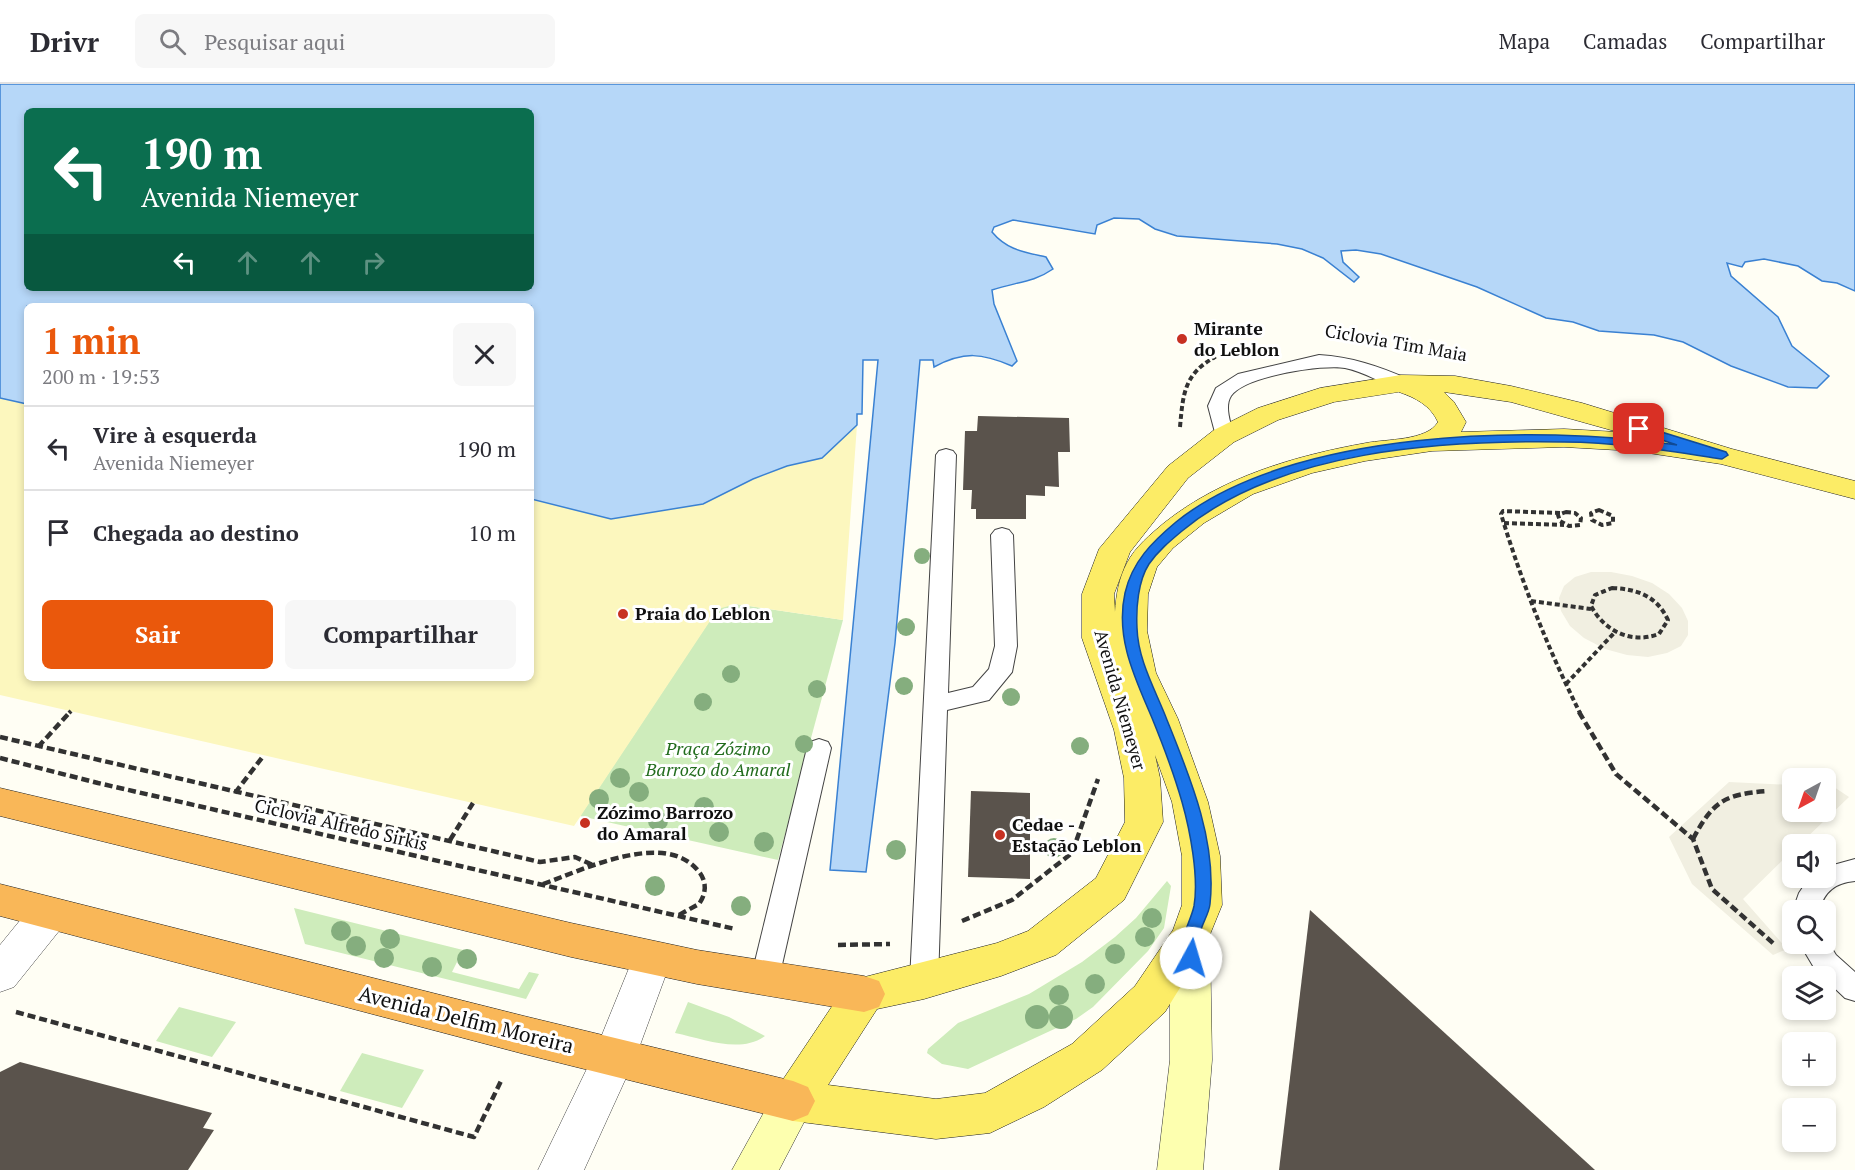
<!DOCTYPE html>
<html lang="pt">
<head>
<meta charset="utf-8">
<style>
	:root { --surface:#fff; --page:#f7f7f7; --text:#2b2b33; --muted:#7c7c81; --line:#e1e1e2; --accent:#ea580c }
	body { margin:0; font-family:"PT Serif",serif; background:var(--page); color:var(--text); height:100vh; display:flex; flex-direction:column; font-size:22px; white-space:nowrap }
	* { box-sizing:border-box; margin:0 }
	p { font-size:20px; color:var(--muted) }
	.icon { flex:none; width:33px; height:33px; fill:none; stroke:currentColor; stroke-width:2; stroke-linecap:round; stroke-linejoin:round }
	.map { position:relative; flex:1; overflow:hidden }
	.details { position:absolute; left:24px; top:219px; width:510px; height:378px; display:flex; flex-direction:column; background:var(--surface); border-radius:9px; box-shadow:0 3px 9px #0003 }
	.details>* { flex:none }
	.top-card { position:absolute; left:24px; top:24px; width:510px; height:183px; border-radius:9px; box-shadow:0 3px 9px #0003; background:#0b6e4f; color:#fff; overflow:hidden }
	.needle { width:39px; rotate:220deg }
	.fabs { position:absolute; left:1782px; top:684px; display:grid; gap:12px }
	.fabs a { display:grid; place-items:center; width:54px; height:54px; border-radius:9px; background:var(--surface); box-shadow:0 3px 9px #0003; font-size:30px }
	.pin { position:absolute; display:grid; place-items:center; width:51px; height:51px; color:#fff; margin:-26px; border-radius:12px; box-shadow:0 3px 9px #0006 }
	.me { position:absolute; width:66px; margin:-33px; rotate:6deg; stroke-linejoin:round; filter:drop-shadow(0 0 4px #0008) }
	.turn { display:flex; align-items:center; gap:21px; height:126px; padding:0 18px; font-size:27px }
	.turn .icon { width:78px; height:78px; stroke-width:2.5 }
	.turn b { display:block; font-size:42px; line-height:51px }
	.lanes { display:flex; align-items:center; height:57px; padding:0 18px; background:#0003; justify-content:center; gap:30px; direction:ltr }
	.lanes .off { opacity:.35 }
	.round { display:grid; place-items:center; flex:none; width:63px; height:63px; border-radius:9px; background:var(--page) }
	.headline { display:flex; align-items:center; justify-content:space-between; height:102px; padding:0 18px }
	h1 { font-size:36px; font-weight:800; line-height:45px; color:var(--accent) }
	.button { display:flex; gap:12px; margin-top:auto; padding:12px 18px }
	.button a { flex:1; height:69px; border-radius:9px; background:var(--accent); color:#fff; font-size:24px; font-weight:800; line-height:69px; text-align:center }
	.button a+a { background:var(--page); color:var(--text) }
	ul { padding:0; list-style:none }
	li { display:flex; align-items:center; gap:18px; height:84px; padding:0 18px; border-top:2px solid var(--line) }
	li div { flex:1 }
	li b { display:block; font-size:22px }
	li em { font-style:normal }
	header { display:flex; align-items:center; gap:36px; box-sizing:border-box; height:84px; padding:0 30px; background:var(--surface); border-bottom:2px solid var(--line) }
	header strong { font-size:28px }
	nav { display:flex; gap:33px; margin-inline-start:auto; font-size:21px }
	.search { width:420px; height:54px; background:var(--page); display:flex; align-items:center; gap:15px; box-sizing:border-box; padding:0 21px; border-radius:9px; color:var(--muted); font-size:22px }
	.map>svg:first-child { display:block }
</style>
</head>
<body>
<header>
<strong>Drivr</strong>
<div class="search"><svg class="icon" aria-label="search" viewBox="0 0 24 24"><circle cx="10" cy="10" r="6"/><path d="M15 15l6 6"/></svg>Pesquisar aqui</div>
<nav><a>Mapa</a><a>Camadas</a><a>Compartilhar</a></nav>
</header>
<div class="map">
<svg width="1855" height="1086" viewBox="0 0 1855 1086">
	<rect width="100%" height="100%" fill="#fffef4"/>
	<g fill="#ceecbb">
		<polygon points="736,520 843,536 778,776 580,732 718,524"/>
		<polygon points="1167,797 1171,802 1164,844 1148,867 1093,923 1076,935 968,985 942,980 927,969 928,965 958,939 1029,910 1082,878 1115,853 1136,834"/>
		<polygon points="294,824 463,866 452,888 519,905 529,888 539,890 526,915 305,860"/>
		<path d="M688,918L729,933L765,952C740,970 704,955 675,949Z"/>
		<polygon points="179,923 236,938 212,973 156,957"/>
		<polygon points="362,969 424,986 402,1024 340,1007"/>
	</g>
	<polygon fill="#fcf7be" points="0,314 27,320 27,594 531,594 531,415 703,420 753,395 787,382 821,374 857,341 843,536 736,520 718,525 574,742 0,611"/>
	<g fill="#f1efe1">
		<polygon points="1591,488 1611,488 1632,492 1652,499 1669,510 1682,524 1688,537 1688,551 1681,562 1667,569 1648,573 1627,571 1605,565 1584,554 1570,542 1561,527 1559,514 1564,502 1575,493"/>
		<polygon points="1729,698 1792,701 1792,728 1826,728 1826,702 1834,703 1849,713 1800,760 1792,760 1792,767 1743,815 1787,865 1773,871 1692,800 1669,753"/>
	</g>
	<path fill="#b6d7f8" stroke="#3a81d2" stroke-width="1.5" fill-rule="evenodd" d="M0,0H1855V207L1837,199L1822,197L1798,182L1764,175L1745,178L1742,183L1727,179L1731,192L1778,233L1792,262L1829,292L1817,304L1788,303L1731,282L1683,258L1654,251L1599,247L1573,238L1546,234L1477,203L1381,170L1356,166L1341,167L1343,178L1359,193L1354,198L1323,174L1302,165L1277,160L1177,152L1155,145L1139,135L1114,134L1097,141L1095,150L1013,136L994,143L992,148C1007,166 1024,168 1046,173L1053,185C1033,199 1015,198 992,206L994,220L1017,277L1012,282C982,269 964,267 934,283L933,276H920L895,559L866,788L830,786L878,276H863L862,330H857V341L822,374L787,382L753,395L703,420L611,435L531,415V222H27V320L0,314ZM27,27H531V204H27Z"/>
	<g fill="#5a534c">
		<polygon points="978,332 1069,334 1070,368 1058,368 1059,403 1045,402 1045,412 1026,411 1026,435 976,435 976,425 971,425 972,406 963,406 965,347 977,347"/>
		<polygon points="971,707 1030,709 1030,795 968,793"/>
		<polygon points="1310,826 1595,1086 1279,1086"/>
		<polygon points="20,978 212,1029 203,1044 214,1046 188,1086 0,1086 0,988"/>
	</g>
	<g fill="none" stroke-linecap="round" stroke-linejoin="round">
		<defs>
			<g id="lane">
				<path d="M1319,271C1352,273 1378,282 1408,295L1410,299L1408,303L1401,305C1382,300 1365,288 1345,284C1323,280 1244,292 1231,312C1224,323 1231,340 1234,352L1231,356H1217L1208,322L1216,304L1238,290Z"/>
				<polygon points="946,365 953,367 956,371 948,609 973,603 989,585 995,562 991,451 995,446 1002,444 1009,446 1013,451 1017,562 1012,588 989,616 947,626 938,897 934,905 924,909 914,905 910,897 936,371 939,367"/>
				<polygon points="819,655 828,658 831,664 779,894 775,902 765,906 755,902 751,894 807,664 810,658"/>
				<path d="M1855,775V797C1835,799 1825,807 1819,826H1793L1799,809L1809,794H1826V783Z"/>
				<polygon points="1826,855 1836,871 1855,888 1855,917 1845,914 1826,896 1826,892 1816,887 1800,860 1826,860"/>
			</g>
			<g id="street">
				<polygon points="49,814 63,818 69,830 63,842 14,903 0,908 0,861 35,818"/>
				<polygon points="652,857 666,862 672,874 636,972 584,1086 538,1086 595,968 638,862"/>
			</g>
			<g id="secondary">
				<polygon points="1190,836 1204,841 1210,853 1212,976 1203,1086 1157,1086 1170,976 1170,853 1176,841"/>
				<polygon points="793,997 808,1003 815,1017 779,1086 732,1086 778,1003"/>
			</g>
			<path id="primary" d="M1401,291L1455,292L1511,302L1582,319L1732,365L1855,397V415L1721,380L1635,367L1564,363L1432,367L1365,377L1312,389L1253,410L1204,439L1173,464L1157,483L1148,510L1147,547L1156,589L1178,635L1208,718L1220,772L1222,821L1204,865L1165,928L1102,986L1044,1023L990,1049L936,1055L793,1037L778,1031L771,1017L778,1003L849,897L997,859L1028,847L1096,794L1125,738L1124,694L1114,646L1082,554V510L1099,465L1168,382L1214,346L1258,324L1320,304ZM1399,308C1416,314 1430,321 1438,338C1427,357 1386,355 1366,359C1294,372 1222,393 1164,439C1151,450 1135,463 1127,479C1119,494 1116,511 1115,528L1114,510L1130,468L1188,394L1234,358L1278,336L1334,318ZM1444,308L1511,318L1618,348L1564,345L1461,348L1466,338L1454,318ZM1155,671L1172,718L1182,772V821L1173,846L1135,902L1072,960L985,1009L936,1015L828,1001L877,925L924,915L1001,892L1056,871L1124,816L1163,738L1160,694Z"/>
			<g id="highway">
				<polygon points="0,704 571,839 697,866 864,892 879,897 885,910 879,923 864,928 697,900 571,873 0,732"/>
				<polygon points="0,800 524,932 793,997 808,1003 815,1017 808,1031 793,1037 524,970 0,832"/>
			</g>
		</defs>
		<use href="#lane" stroke="#434343" stroke-width="2"/>
		<use href="#street" stroke="#434343" stroke-width="1"/>
		<use href="#secondary" stroke="#323232" stroke-width="1"/>
		<use href="#primary" stroke="#212121" stroke-width="1"/>
		<use href="#highway" stroke="#212121" stroke-width="1"/>
		<polyline stroke="#323232" stroke-width="3" stroke-dasharray="4.5 2" stroke-linecap="butt" points="1212,275 1216,273"/>
		<g stroke="#323232" stroke-width="4" stroke-dasharray="5 3" stroke-linecap="butt">
			<path d="M1180,343C1183,310 1184,290 1215,273"/>
			<polygon points="1599,426 1613,432 1613,439 1602,441 1592,436 1591,429"/>
			<polygon points="1566,428 1575,429 1581,434 1580,441 1569,442 1560,437 1558,431"/>
			<path d="M1560,429L1503,427L1501,430C1522,499 1548,565 1580,629"/>
			<polyline points="1504,439 1564,441"/>
			<path d="M1612,504C1637,505 1657,512 1668,536L1659,550C1632,560 1605,548 1591,522L1595,511Z"/>
			<polyline points="1531,517 1591,525"/>
			<polyline points="1566,600 1615,548"/>
			<polyline points="69,629 71,627"/>
		</g>
		<g stroke="#323232" stroke-width="4.5" stroke-dasharray="8 4" stroke-linecap="butt">
			<polyline points="1579,628 1616,690 1693,755 1712,805 1774,860"/>
			<polyline points="0,653 540,778 575,773 595,782"/>
			<polyline points="38,663 70,628"/>
			<polyline points="0,674 98,699 735,845"/>
			<polyline points="235,709 264,671"/>
			<path d="M1693,755C1713,717 1725,710 1768,707"/>
			<polyline points="450,756 473,719"/>
			<path d="M543,800C583,786 667,744 700,789C707,799 706,810 699,820L677,832"/>
			<polyline points="962,837 1012,816 1072,769 1098,695"/>
			<polyline points="838,861 890,860"/>
			<polyline points="16,928 474,1053 501,997"/>
		</g>
		<use href="#lane" fill="#fff" fill-rule="evenodd"/>
		<use href="#street" fill="#fff" fill-rule="evenodd"/>
		<use href="#secondary" fill="#fdffaf" fill-rule="evenodd"/>
		<use href="#primary" fill="#fcec66" fill-rule="evenodd"/>
		<use href="#highway" fill="#f9b758" fill-rule="evenodd"/>
	</g>
	<g fill="#85ae7e">
		<circle cx="922" cy="472" r="8"/>
		<circle cx="906" cy="543" r="9"/>
		<circle cx="731" cy="590" r="9"/>
		<circle cx="904" cy="602" r="9"/>
		<circle cx="817" cy="605" r="9"/>
		<circle cx="1011" cy="613" r="9"/>
		<circle cx="703" cy="618" r="9"/>
		<circle cx="804" cy="660" r="9"/>
		<circle cx="1080" cy="662" r="9"/>
		<circle cx="620" cy="694" r="10"/>
		<circle cx="639" cy="708" r="10"/>
		<circle cx="599" cy="715" r="10"/>
		<circle cx="704" cy="723" r="10"/>
		<circle cx="658" cy="737" r="10"/>
		<circle cx="719" cy="748" r="10"/>
		<circle cx="764" cy="758" r="10"/>
		<circle cx="1054" cy="764" r="10"/>
		<circle cx="896" cy="766" r="10"/>
		<circle cx="655" cy="802" r="10"/>
		<circle cx="741" cy="822" r="10"/>
		<circle cx="1152" cy="834" r="10"/>
		<circle cx="341" cy="847" r="10"/>
		<circle cx="1145" cy="853" r="10"/>
		<circle cx="390" cy="855" r="10"/>
		<circle cx="356" cy="862" r="10"/>
		<circle cx="1115" cy="870" r="10"/>
		<circle cx="384" cy="874" r="10"/>
		<circle cx="467" cy="875" r="10"/>
		<circle cx="432" cy="883" r="10"/>
		<circle cx="1095" cy="900" r="10"/>
		<circle cx="1059" cy="911" r="10"/>
		<circle cx="1037" cy="933" r="12"/>
		<circle cx="1061" cy="933" r="12"/>
	</g>
	<path fill="#1a73e8" stroke="#114b97" stroke-width="1.5" d="M1639,341L1726,368L1728,371L1722,375C1670,367 1617,358 1564,358C1442,356 1279,366 1182,447C1170,457 1158,467 1149,480C1138,497 1136,524 1137,544C1138,577 1156,607 1167,636C1190,693 1217,757 1210,820C1209,831 1200,842 1199,854C1197,863 1201,870 1196,879L1191,881L1185,879C1175,859 1190,841 1194,822C1199,793 1190,746 1182,718C1174,690 1163,661 1152,634C1135,594 1115,554 1125,509C1132,478 1152,458 1176,438C1291,345 1536,340 1677,361L1635,347L1633,345Z"/>
	<g fill="#c73122" stroke="#fff" stroke-width="2">
		<circle cx="1182" cy="255" r="6"/>
		<circle cx="623" cy="530" r="6"/>
		<circle cx="585" cy="739" r="6"/>
		<circle cx="1000" cy="751" r="6"/>
	</g>
	<g text-anchor="middle" stroke-width="6" stroke-linejoin="round" paint-order="stroke">
		<g font-size="18" font-weight="bold" fill="#101010" stroke="#fff" text-anchor="start">
			<text x="1194" y="251">Mirante<tspan x="1194" dy="21">do Leblon</tspan></text>
			<text x="635" y="536">Praia do Leblon</text>
			<text x="597" y="735">Zózimo Barrozo<tspan x="597" dy="21">do Amaral</tspan></text>
			<text x="1012" y="747">Cedae -<tspan x="1012" dy="21">Estação Leblon</tspan></text>
		</g>
		<g font-size="18" fill="#101010" stroke="#fff">
			<text transform="translate(1396 259) rotate(10)" y="6">Ciclovia Tim Maia</text>
			<text transform="translate(1120 616) rotate(74)" y="6">Avenida Niemeyer</text>
			<text transform="translate(341 741) rotate(13)" y="6">Ciclovia Alfredo Sirkis</text>
		</g>
		<g font-size="18" font-style="italic" fill="#226c1d" stroke="#fff">
			<text x="718" y="671">Praça Zózimo<tspan x="718" dy="21">Barrozo do Amaral</tspan></text>
		</g>
		<g font-size="21" fill="#101010" stroke="#fff">
			<text transform="translate(466 936) rotate(14)" y="7">Avenida Delfim Moreira</text>
		</g>
	</g>
</svg>
<div class="fabs">
<a><svg class="needle" viewBox="-14 -14 28 28"><path d="M0-13l5 13h-10z" fill="#e53935"/><path d="M0 13l5-13h-10z" fill="#7c7c81"/></svg></a>
<a><svg class="icon" aria-label="sound" viewBox="0 0 24 24"><path d="M4 9h4l5-4v14l-5-4H4zM17 9q2 3 0 6"/></svg></a>
<a><svg class="icon" aria-label="search" viewBox="0 0 24 24"><circle cx="10" cy="10" r="6"/><path d="M15 15l6 6"/></svg></a>
<a><svg class="icon" aria-label="layers" viewBox="0 0 24 24"><path d="M12 4l9 5-9 5-9-5zM3 14l9 5 9-5"/></svg></a>
<a>+</a>
<a>−</a>
</div>
<div class="pin" style="left:1639px;top:345px;background:#d93025"><svg class="icon" aria-label="arrive" viewBox="0 0 24 24"><path d="M6 21V4h12l-3 4 3 4H6"/></svg></div>
<svg class="me" style="left:1191px;top:874px" viewBox="-20 -20 40 40"><circle r="19" fill="#fff"/><path d="M0-13L10 11 0 6-10 11z" fill="#1a73e8"/></svg>
<div class="top-card">
<div class="turn"><svg class="icon" aria-label="left" viewBox="0 0 24 24"><path d="M17 20v-9H6M10 6l-5 5 5 5"/></svg><div><b>190 m</b>Avenida Niemeyer</div></div>
<div class="lanes"><svg class="icon" aria-label="left" viewBox="0 0 24 24"><path d="M17 20v-9H6M10 6l-5 5 5 5"/></svg><svg class="icon off" aria-label="ahead" viewBox="0 0 24 24"><path d="M12 20V5M6 11l6-6 6 6"/></svg><svg class="icon off" aria-label="ahead" viewBox="0 0 24 24"><path d="M12 20V5M6 11l6-6 6 6"/></svg><svg class="icon off" aria-label="right" viewBox="0 0 24 24"><path d="M7 20v-9h11M14 6l5 5-5 5"/></svg></div>
</div>
<section class="details">
<div class="headline"><div><h1>1 min</h1><p>200 m · 19:53</p></div><a class="round"><svg class="icon" aria-label="close" viewBox="0 0 24 24"><path d="M6 6l12 12M18 6L6 18"/></svg></a></div>
<ul>
<li><svg class="icon" aria-label="left" viewBox="0 0 24 24"><path d="M17 20v-9H6M10 6l-5 5 5 5"/></svg><div><b>Vire à esquerda</b><p>Avenida Niemeyer</p></div><em>190 m</em></li>
<li><svg class="icon" aria-label="arrive" viewBox="0 0 24 24"><path d="M6 21V4h12l-3 4 3 4H6"/></svg><div><b>Chegada ao destino</b></div><em>10 m</em></li>
</ul>
<div class="button"><a>Sair</a><a>Compartilhar</a></div>
</section>
</div>
</body>
</html>
